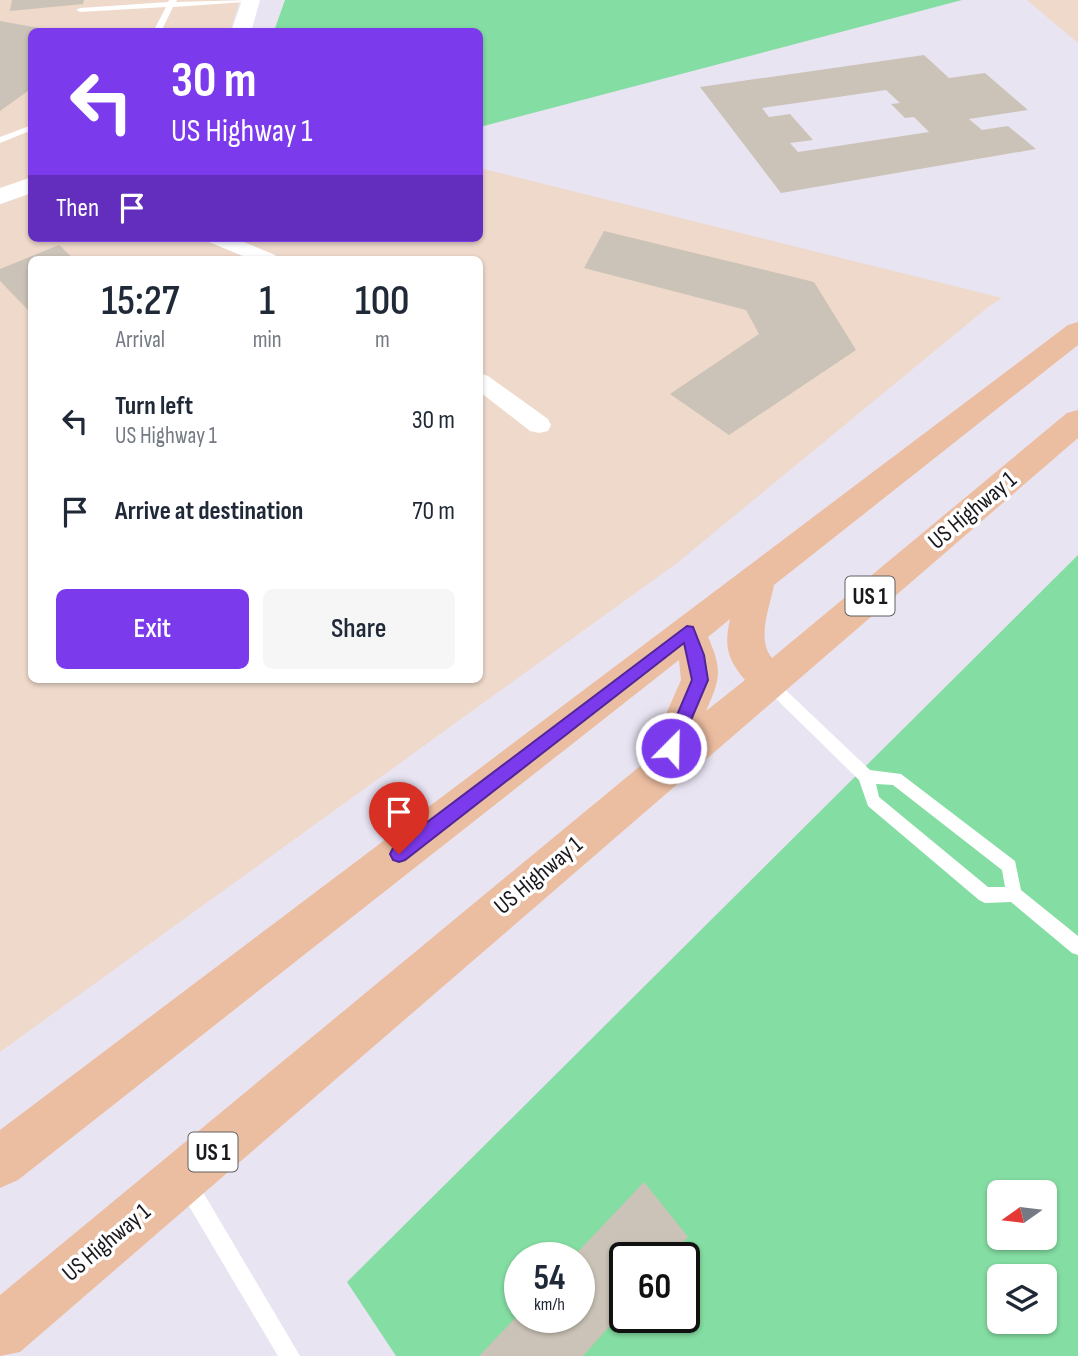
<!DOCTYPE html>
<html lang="en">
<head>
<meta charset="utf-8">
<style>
	:root { --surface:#fff; --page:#f6f6f7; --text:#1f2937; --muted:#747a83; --accent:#7c3aed }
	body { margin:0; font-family:"Sofia Sans Condensed",sans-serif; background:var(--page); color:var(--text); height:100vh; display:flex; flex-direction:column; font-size:26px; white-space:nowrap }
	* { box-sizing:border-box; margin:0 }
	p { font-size:23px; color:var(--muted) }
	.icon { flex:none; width:38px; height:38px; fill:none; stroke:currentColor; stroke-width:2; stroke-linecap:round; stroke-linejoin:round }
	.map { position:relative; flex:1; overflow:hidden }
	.details { position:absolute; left:28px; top:256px; width:455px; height:427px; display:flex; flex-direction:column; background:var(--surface); border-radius:10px; box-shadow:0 2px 5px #0004 }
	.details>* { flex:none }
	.banner { position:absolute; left:28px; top:28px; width:455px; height:214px; border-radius:10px; box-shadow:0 2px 5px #0004; background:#7c3aed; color:#fff; overflow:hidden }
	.needle { width:46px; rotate:256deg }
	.tools { position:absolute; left:987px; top:1180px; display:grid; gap:14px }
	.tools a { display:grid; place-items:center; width:70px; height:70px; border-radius:10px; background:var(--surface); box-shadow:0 2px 5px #0004; font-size:35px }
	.speed { position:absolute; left:504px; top:1242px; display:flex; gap:14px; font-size:35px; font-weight:700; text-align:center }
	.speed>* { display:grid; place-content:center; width:91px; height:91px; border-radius:50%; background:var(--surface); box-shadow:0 2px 5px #0004; line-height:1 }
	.speed small { font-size:18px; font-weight:400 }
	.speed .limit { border:4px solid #111; border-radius:10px; background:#fff; color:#111 }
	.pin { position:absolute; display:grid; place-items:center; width:60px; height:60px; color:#fff; margin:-72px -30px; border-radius:50% 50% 50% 0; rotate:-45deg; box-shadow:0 0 7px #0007 }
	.pin .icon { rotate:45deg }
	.me { position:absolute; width:77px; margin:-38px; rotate:23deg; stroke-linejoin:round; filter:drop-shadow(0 0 5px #0008) }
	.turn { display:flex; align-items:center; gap:24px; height:147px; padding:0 28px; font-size:32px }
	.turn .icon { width:91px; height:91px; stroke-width:2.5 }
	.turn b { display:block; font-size:49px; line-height:60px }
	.then { display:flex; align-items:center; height:66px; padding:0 28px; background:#0003; gap:14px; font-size:26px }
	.eta { display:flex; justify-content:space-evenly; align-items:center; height:119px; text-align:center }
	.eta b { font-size:42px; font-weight:600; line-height:49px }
	.action { display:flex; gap:14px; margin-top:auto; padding:14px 28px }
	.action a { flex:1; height:80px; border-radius:10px; background:var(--accent); color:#fff; font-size:28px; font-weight:600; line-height:80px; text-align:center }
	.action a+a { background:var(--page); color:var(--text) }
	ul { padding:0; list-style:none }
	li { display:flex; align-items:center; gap:21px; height:91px; padding:0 28px }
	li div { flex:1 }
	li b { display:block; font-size:26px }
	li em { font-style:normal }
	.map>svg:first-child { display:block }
</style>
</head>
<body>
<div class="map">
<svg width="1078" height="1356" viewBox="0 0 1078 1356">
	<rect width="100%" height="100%" fill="#e9e4f2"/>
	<g fill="#eed9cb" fill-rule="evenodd">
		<polygon points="0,0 240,0 230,31 32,32 31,177 0,190"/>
		<polygon points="1027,0 1078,0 1078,43"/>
		<path d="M480,168L1002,298L988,307L677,563L0,1052V205L31,192L32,238H480ZM32,259H480V679H32Z"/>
	</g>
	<g fill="#84dda2" fill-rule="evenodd">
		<polygon points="285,0 962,0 480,127 480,32 274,31"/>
		<path d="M1078,555V1356H396L347,1282ZM999,1192H1045V1237H999ZM520,1258H579V1318H520ZM625,1258H684V1318H625ZM999,1276H1045V1321H999Z"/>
	</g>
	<g fill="#cbc3b7" fill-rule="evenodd">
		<polygon points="12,0 84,0 83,4 10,11"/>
		<polygon points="0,21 50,30 32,32 32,88 0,111"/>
		<path d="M924,55L949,78L985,73L1028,110L969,119L982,130L1008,126L1036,149L781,193L700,87ZM886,90L900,103L891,104L905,118L914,117L929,132L798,152L790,143L813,140L790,114L769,117L762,108Z"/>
		<polygon points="604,231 814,282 856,350 729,435 670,394 759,334 746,310 584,268"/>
		<polygon points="59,245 74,259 32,259 32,314 0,281 0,269"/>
		<polygon points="644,1182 688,1237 669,1258 625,1258 625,1309 583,1356 479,1356 520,1313 520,1318 579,1318 579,1258 572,1258"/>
	</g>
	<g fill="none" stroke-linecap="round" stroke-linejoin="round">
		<g fill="#fff" fill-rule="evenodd">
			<polygon points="169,0 177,0 176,2 249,0 245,2 173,7 161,32 153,32 166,7 80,12 76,10 80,8 168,2"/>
			<polygon points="66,28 75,30 75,32 63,32 63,28"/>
			<polygon points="32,125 32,130 0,143 0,137"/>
			<path d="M768,676L773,678L870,770L901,774L1015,861L1021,890L1078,936V955L1072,953L1011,902L985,903L979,900L868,806L859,780L763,686L761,682L763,678ZM876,784L893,785L1002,870L1005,887H988L879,797Z"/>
			<polygon points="187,1174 194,1177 300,1356 278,1356 180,1191 177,1184 180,1177"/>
		</g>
		<g fill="#fff" fill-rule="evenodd">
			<polygon points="206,238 234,238 275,255 278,259 250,259 209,242"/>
			<polygon points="480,373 488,376 548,419 551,425 548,431 539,433 530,431 480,392"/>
		</g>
		<g fill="#fff" fill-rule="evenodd">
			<polygon points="242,0 260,0 251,32 231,32"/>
			<polygon points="32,177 32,193 0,204 0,188"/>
		</g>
		<path fill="#ecbea1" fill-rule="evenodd" d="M1078,322V345L774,585C770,607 756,639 772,658L1067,413L1078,410V438L20,1352L0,1356V1295L645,762L681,680L679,660L18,1180L0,1188V1130L1068,325ZM730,619C724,646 727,659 745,680L706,711C720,679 723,671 708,637Z"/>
	</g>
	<polygon fill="#7c3aed" stroke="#51269a" stroke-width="2" points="687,626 693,627 704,655 708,680 677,753 671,756 665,753 663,748 692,680 684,643 405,860 399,862 393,860 390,854 393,848"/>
	<g text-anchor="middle" stroke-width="7" stroke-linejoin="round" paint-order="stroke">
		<g fill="#fff" stroke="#5f5e61" stroke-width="2">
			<rect x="845.5" y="576.5" width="49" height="39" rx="5"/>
			<rect x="188.5" y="1132.5" width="49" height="39" rx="5"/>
		</g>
		<g font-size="23" font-weight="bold" fill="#1b191d">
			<text x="870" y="604">US 1</text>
			<text x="213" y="1160">US 1</text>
		</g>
		<g font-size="24" fill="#1b191d" stroke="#fff">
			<text transform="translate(972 510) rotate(-40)" y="8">US Highway 1</text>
			<text transform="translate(538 875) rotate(-40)" y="8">US Highway 1</text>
			<text transform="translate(106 1242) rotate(-40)" y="8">US Highway 1</text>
		</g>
	</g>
</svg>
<div class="tools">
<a><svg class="needle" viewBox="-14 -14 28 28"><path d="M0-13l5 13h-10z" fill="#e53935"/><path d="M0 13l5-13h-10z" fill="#747a83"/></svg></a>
<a><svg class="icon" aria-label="layers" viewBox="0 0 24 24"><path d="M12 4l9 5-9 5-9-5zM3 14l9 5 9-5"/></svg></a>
</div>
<div class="speed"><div>54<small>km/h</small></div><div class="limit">60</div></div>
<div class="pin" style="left:399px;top:854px;background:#d93025"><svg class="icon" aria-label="arrive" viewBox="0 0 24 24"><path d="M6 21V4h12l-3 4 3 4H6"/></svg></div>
<svg class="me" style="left:671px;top:748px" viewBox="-20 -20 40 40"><circle r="17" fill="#7c3aed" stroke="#fff" stroke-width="3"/><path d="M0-11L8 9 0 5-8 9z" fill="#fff"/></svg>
<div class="banner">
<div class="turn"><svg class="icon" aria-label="left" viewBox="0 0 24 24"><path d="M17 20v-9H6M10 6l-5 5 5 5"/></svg><div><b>30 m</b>US Highway 1</div></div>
<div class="then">Then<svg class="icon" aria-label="arrive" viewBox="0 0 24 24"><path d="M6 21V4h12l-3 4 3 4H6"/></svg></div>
</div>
<section class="details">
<div class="eta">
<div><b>15:27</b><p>Arrival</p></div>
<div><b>1</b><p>min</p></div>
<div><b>100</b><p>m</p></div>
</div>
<ul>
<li><svg class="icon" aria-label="left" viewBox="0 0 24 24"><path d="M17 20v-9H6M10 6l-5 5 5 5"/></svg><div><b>Turn left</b><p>US Highway 1</p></div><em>30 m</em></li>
<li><svg class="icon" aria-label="arrive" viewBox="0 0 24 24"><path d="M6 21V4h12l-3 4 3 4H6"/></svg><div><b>Arrive at destination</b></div><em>70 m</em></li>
</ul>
<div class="action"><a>Exit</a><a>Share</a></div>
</section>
</div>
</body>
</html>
